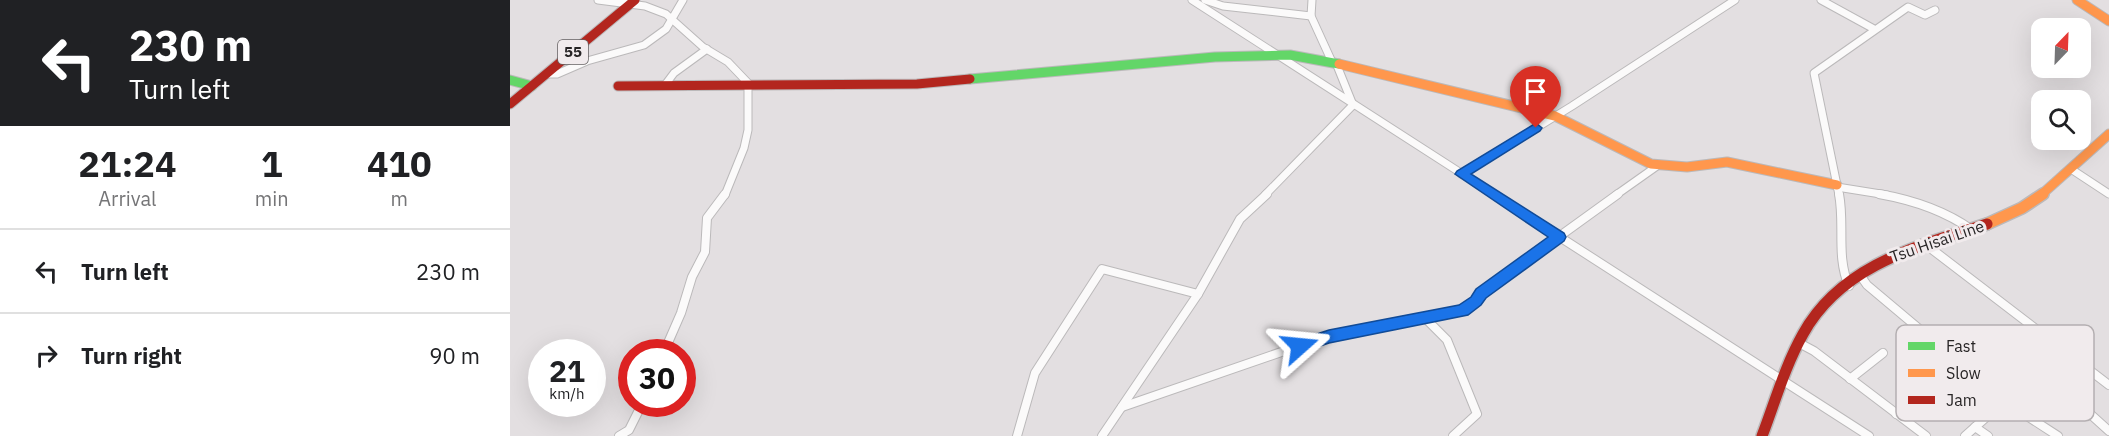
<!DOCTYPE html>
<html lang="en">
<head>
<meta charset="utf-8">
<style>
	:root { --surface:#fff; --page:#f2f2f2; --text:#202124; --muted:#757577; --line:#e0e0e0 }
	body { margin:0; font-family:"IBM Plex Sans",sans-serif; background:var(--page); color:var(--text); height:100vh; display:flex; flex-direction:column; font-size:22px; white-space:nowrap }
	* { box-sizing:border-box; margin:0 }
	p { font-size:20px; color:var(--muted) }
	.icon { flex:none; width:33px; height:33px; fill:none; stroke:currentColor; stroke-width:2; stroke-linecap:round; stroke-linejoin:round }
	.map { position:relative; flex:1; overflow:hidden }
	.sheet { display:flex; flex-direction:column; background:var(--surface); width:510px }
	.sheet>* { flex:none }
	.top-card { background:#202124; color:#fff; overflow:hidden }
	.needle { width:39px; rotate:23deg }
	.buttons { position:absolute; left:1521px; top:18px; display:grid; gap:12px }
	.buttons a { display:grid; place-items:center; width:60px; height:60px; border-radius:12px; background:var(--surface); box-shadow:0 6px 24px #0002; font-size:30px }
	.speed { position:absolute; left:18px; top:339px; display:flex; gap:12px; font-size:30px; font-weight:700; text-align:center }
	.speed>* { display:grid; place-content:center; width:78px; height:78px; border-radius:50%; background:var(--surface); box-shadow:0 6px 24px #0002; line-height:1 }
	.speed small { font-size:15px; font-weight:400 }
	.speed .limit { border:9px solid #d22; background:#fff; color:#111 }
	.pin { position:absolute; display:grid; place-items:center; width:51px; height:51px; color:#fff; margin:-62px -26px; border-radius:50% 50% 50% 0; rotate:-45deg; box-shadow:0 0 6px #0007 }
	.pin .icon { rotate:45deg }
	.me { position:absolute; width:66px; margin:-33px; rotate:72deg; stroke-linejoin:round; filter:drop-shadow(0 0 4px #0008) }
	.turn { display:flex; align-items:center; gap:21px; height:126px; padding:0 30px; font-size:27px }
	.turn .icon { width:78px; height:78px; stroke-width:2.5 }
	.turn b { display:block; font-size:42px; line-height:51px }
	.eta { display:flex; justify-content:space-evenly; align-items:center; height:102px; text-align:center }
	.eta b { font-size:36px; font-weight:700; line-height:42px }
	ul { padding:0; list-style:none }
	li { display:flex; align-items:center; gap:18px; height:84px; padding:0 30px; border-top:2px solid var(--line) }
	li div { flex:1 }
	li b { display:block; font-size:22px }
	li em { font-style:normal }
	main { display:flex; flex:1; min-height:0 }
	.map>svg:first-child { display:block }
</style>
</head>
<body>
<main>
<section class="sheet">
<div class="top-card">
<div class="turn"><svg class="icon" aria-label="left" viewBox="0 0 24 24"><path d="M17 20v-9H6M10 6l-5 5 5 5"/></svg><div><b>230 m</b>Turn left</div></div>
</div>
<div class="eta">
<div><b>21:24</b><p>Arrival</p></div>
<div><b>1</b><p>min</p></div>
<div><b>410</b><p>m</p></div>
</div>
<ul>
<li><svg class="icon" aria-label="left" viewBox="0 0 24 24"><path d="M17 20v-9H6M10 6l-5 5 5 5"/></svg><div><b>Turn left</b></div><em>230 m</em></li>
<li><svg class="icon" aria-label="right" viewBox="0 0 24 24"><path d="M7 20v-9h11M14 6l5 5-5 5"/></svg><div><b>Turn right</b></div><em>90 m</em></li>
</ul>
</section>
<div class="map">
<svg width="1599" height="436" viewBox="0 0 1599 436">
	<rect width="100%" height="100%" fill="#e3dfe1"/>
	<g fill="none" stroke-linecap="round" stroke-linejoin="round">
		<defs>
			<g id="street-far1">
				<polyline points="88,0 135,6 156,14 193,47 218,62 239,84"/>
				<polyline points="682,0 985,195"/>
				<polyline points="695,0 713,6 801,16"/>
				<polyline points="802,0 801,16 822,62"/>
				<polyline points="1311,0 1364,29"/>
				<polyline points="826,63 843,105"/>
				<polyline points="38,74 47,74 77,61 134,45 156,29 173,0"/>
				<polyline points="155,85 164,73 197,49"/>
				<polyline points="1561,169 1599,194"/>
				<polyline points="951,174 1062,106 1225,0"/>
				<polyline points="1327,187 1377,195"/>
				<polyline points="215,195 234,148 238,130 238,85"/>
				<polyline points="755,195 843,105"/>
				<polyline points="1106,195 1147,166"/>
				<polyline points="1329,195 1304,73 1398,7 1415,15 1425,10"/>
			</g>
			<g id="street">
				<polyline points="983,194 1359,436"/>
				<path d="M1329,194C1335,225 1326,257 1339,286"/>
				<path d="M1369,194C1403,200 1434,210 1462,230"/>
				<polyline points="1415,244 1599,385"/>
				<polyline points="1350,275 1357,285 1426,343"/>
				<polyline points="916,319 937,340 967,414 943,436"/>
				<polyline points="1289,343 1304,351 1416,436"/>
				<polyline points="154,352 171,313 182,277 195,252 197,218 215,194"/>
				<polyline points="1522,376 1578,412 1599,431"/>
				<polyline points="1340,379 1373,353"/>
				<polyline points="1494,401 1548,436"/>
				<polyline points="612,407 809,339 953,311 966,301 971,293 1108,194"/>
				<polyline points="1386,414 1418,389 1435,403 1483,369 1525,329"/>
				<polyline points="1465,427 1478,436"/>
				<polyline points="109,436 119,430 132,404"/>
				<polyline points="507,436 525,373 592,269 688,294"/>
				<polyline points="592,436 688,294 730,219 757,194"/>
				<polyline points="1455,436 1552,350"/>
			</g>
			<g id="fast">
				<polyline points="460,79 705,57 780,55 829,64"/>
				<polyline points="0,80 22,86"/>
			</g>
			<g id="slow-far1">
				<polyline points="1567,0 1599,21"/>
				<polyline points="829,64 1045,116 1141,164 1177,167 1217,162 1327,185"/>
				<polyline points="1531,195 1599,134"/>
			</g>
			<polyline id="slow" points="1477,224 1512,208 1533,194"/>
			<g id="jam-far1">
				<polyline points="108,86 407,84 460,79"/>
				<polyline points="0,104 125,0"/>
			</g>
			<path id="jam" d="M1252,436C1265,402 1275,366 1293,334C1331,265 1408,246 1477,224"/>
		</defs>
		<use href="#street-far1" stroke="#bbb9ba" stroke-width="9"/>
		<use href="#street" stroke="#bbb9ba" stroke-width="10"/>
		<use href="#fast" stroke="#bbb9ba" stroke-width="11"/>
		<use href="#slow-far1" stroke="#bbb9ba" stroke-width="11"/>
		<use href="#slow" stroke="#bbb9ba" stroke-width="14"/>
		<use href="#jam-far1" stroke="#bbb9ba" stroke-width="11"/>
		<use href="#jam" stroke="#bbb9ba" stroke-width="14"/>
		<use href="#street-far1" stroke="#fbfafa" stroke-width="7"/>
		<use href="#street" stroke="#fbfafa" stroke-width="8"/>
		<use href="#fast" stroke="#63d668" stroke-width="9"/>
		<use href="#slow-far1" stroke="#ff974d" stroke-width="9"/>
		<use href="#slow" stroke="#ff974d" stroke-width="11"/>
		<use href="#jam-far1" stroke="#b3261e" stroke-width="9"/>
		<use href="#jam" stroke="#b3261e" stroke-width="11"/>
	</g>
	<polygon fill="#1a73e8" stroke="#114b97" stroke-width="1.5" points="1026,123 1032,128 1030,131 961,174 1054,233 1056,237 1054,241 976,298 971,305 958,315 819,343 790,353 785,351 783,346 785,341 819,330 949,305 961,297 966,289 1038,237 945,174 947,171"/>
	<g text-anchor="middle" stroke-width="6" stroke-linejoin="round" paint-order="stroke">
		<rect fill="#f1ebed" stroke="#646061" stroke-width="1.5" x="48" y="40" width="30" height="24" rx="4.5"/>
		<g font-size="15" font-weight="bold" fill="#272425">
			<text x="63" y="57">55</text>
		</g>
		<g font-size="16" fill="#272425" stroke="#f1ebed">
			<text transform="translate(1427 241) rotate(-19)" y="6">Tsu Hisai Line</text>
		</g>
	</g>
	<rect x="1386" y="325" width="198" height="96" rx="9" fill="#f1ebed" stroke="#b4afb1" stroke-width="1.5"/>
	<rect x="1398" y="342" width="27" height="8" fill="#63d668"/>
	<rect x="1398" y="369" width="27" height="8" fill="#ff974d"/>
	<rect x="1398" y="396" width="27" height="8" fill="#b3261e"/>
	<g font-size="16" fill="#272425">
		<text x="1436" y="352">Fast</text>
		<text x="1436" y="379">Slow</text>
		<text x="1436" y="406">Jam</text>
	</g>
</svg>
<div class="buttons">
<a><svg class="needle" viewBox="-14 -14 28 28"><path d="M0-13l5 13h-10z" fill="#e53935"/><path d="M0 13l5-13h-10z" fill="#757577"/></svg></a>
<a><svg class="icon" aria-label="search" viewBox="0 0 24 24"><circle cx="10" cy="10" r="6"/><path d="M15 15l6 6"/></svg></a>
</div>
<div class="speed"><div>21<small>km/h</small></div><div class="limit">30</div></div>
<div class="pin" style="left:1026px;top:128px;background:#d93025"><svg class="icon" aria-label="arrive" viewBox="0 0 24 24"><path d="M6 21V4h12l-3 4 3 4H6"/></svg></div>
<svg class="me" style="left:790px;top:346px" viewBox="-20 -20 40 40"><path d="M0-17L14 15 0 8-14 15z" fill="#1a73e8" stroke="#fff" stroke-width="4"/></svg>
</div>
</main>
</body>
</html>
